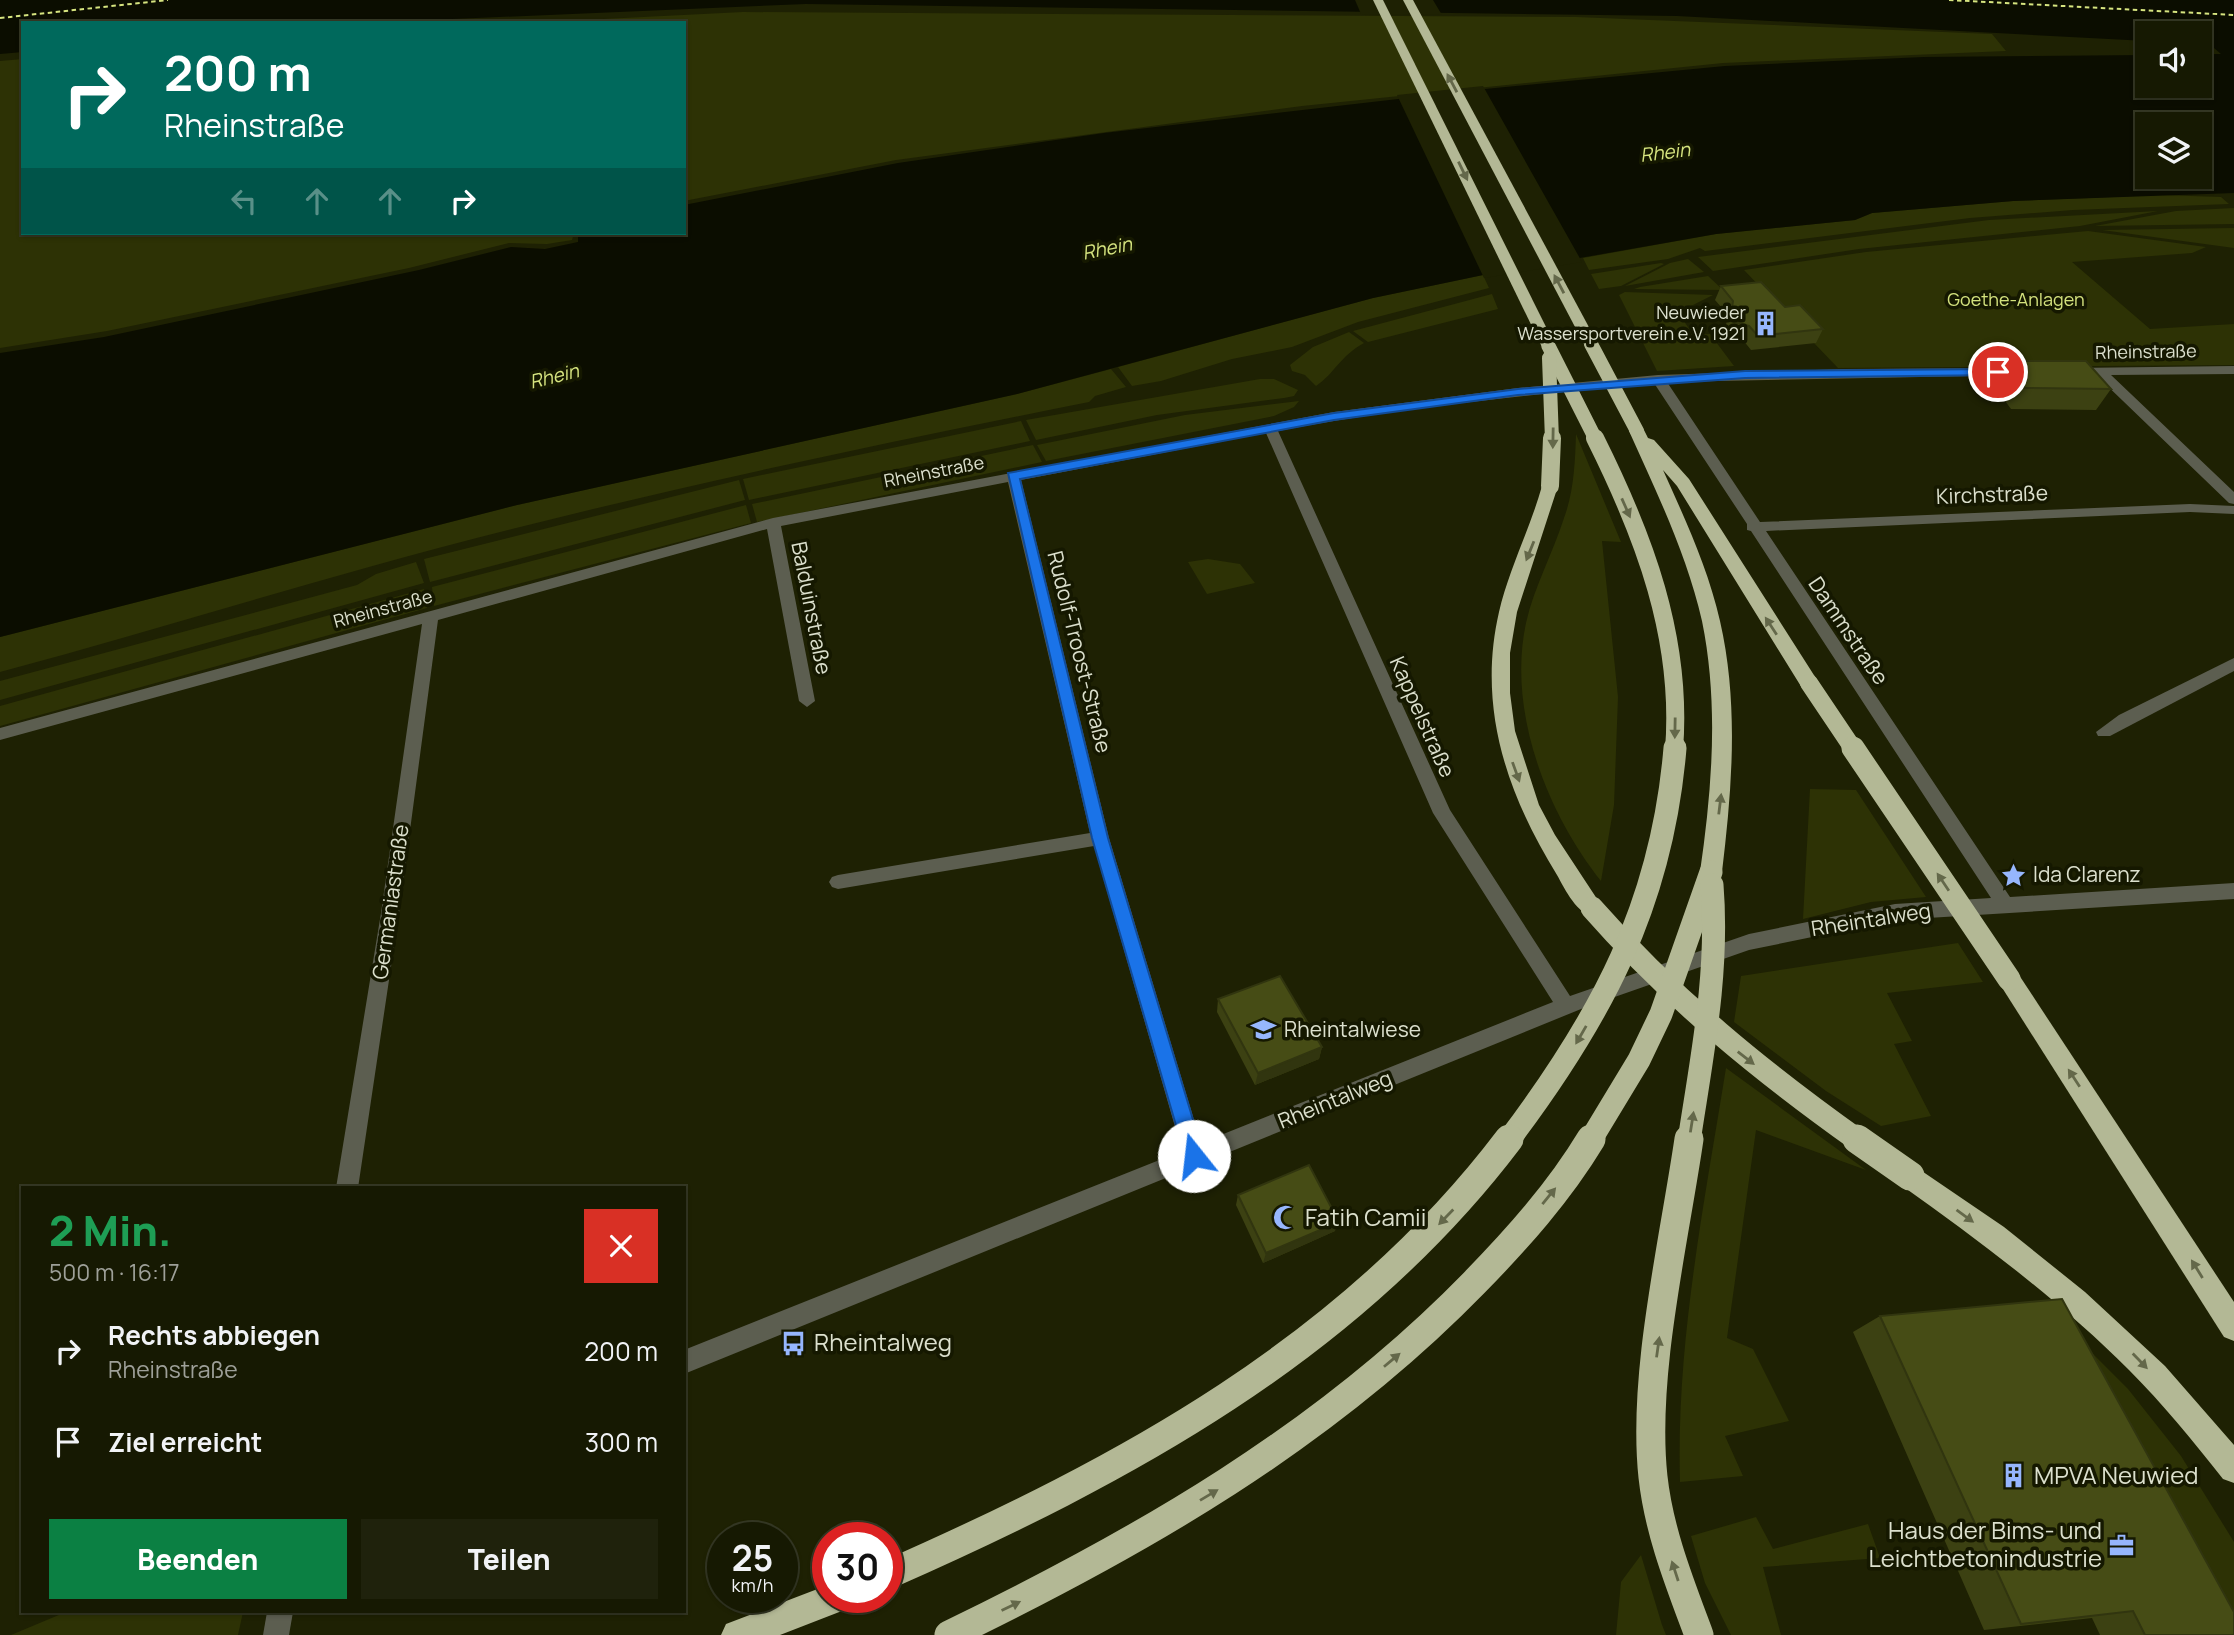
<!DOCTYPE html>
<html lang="de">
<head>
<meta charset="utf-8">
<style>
	:root { --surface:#161902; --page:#1f220c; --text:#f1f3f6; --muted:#9ea099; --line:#353824; --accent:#0b8043 }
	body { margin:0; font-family:Manrope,sans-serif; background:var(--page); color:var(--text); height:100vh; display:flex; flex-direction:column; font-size:26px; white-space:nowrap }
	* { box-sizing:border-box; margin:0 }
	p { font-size:23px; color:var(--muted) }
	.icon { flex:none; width:38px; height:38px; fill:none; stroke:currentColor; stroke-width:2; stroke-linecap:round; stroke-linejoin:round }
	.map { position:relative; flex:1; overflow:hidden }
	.drawer { position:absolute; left:21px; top:1186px; width:665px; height:427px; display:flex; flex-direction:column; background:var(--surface); border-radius:0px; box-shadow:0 2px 5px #0004,0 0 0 2px var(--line) }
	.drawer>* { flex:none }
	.guide { position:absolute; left:21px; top:21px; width:665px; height:214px; border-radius:0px; box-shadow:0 2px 5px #0004,0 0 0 2px var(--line); background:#00695c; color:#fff; overflow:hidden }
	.buttons { position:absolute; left:2135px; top:21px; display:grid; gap:14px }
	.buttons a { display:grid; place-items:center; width:77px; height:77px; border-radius:0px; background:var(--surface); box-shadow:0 2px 5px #0004,0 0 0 2px var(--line); font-size:35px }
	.speed { position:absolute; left:707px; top:1522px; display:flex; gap:14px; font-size:35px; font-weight:700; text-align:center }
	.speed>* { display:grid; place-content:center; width:91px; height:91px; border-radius:50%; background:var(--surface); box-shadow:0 2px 5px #0004,0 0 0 2px var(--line); line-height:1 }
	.speed small { font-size:18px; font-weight:400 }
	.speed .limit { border:10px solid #d22; background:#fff; color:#111 }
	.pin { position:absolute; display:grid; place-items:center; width:60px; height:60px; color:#fff; margin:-30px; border:4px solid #fff; border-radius:50%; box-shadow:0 2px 7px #0007 }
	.me { position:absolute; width:77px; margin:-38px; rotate:344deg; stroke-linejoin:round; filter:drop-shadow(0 0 5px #0008) }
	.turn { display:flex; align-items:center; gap:24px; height:147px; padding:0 28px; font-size:32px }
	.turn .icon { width:91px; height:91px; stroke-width:2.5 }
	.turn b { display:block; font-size:49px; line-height:60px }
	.lanes { display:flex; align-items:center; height:66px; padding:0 28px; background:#0003; justify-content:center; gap:35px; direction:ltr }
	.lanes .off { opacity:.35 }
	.round { display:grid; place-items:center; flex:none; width:74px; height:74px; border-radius:0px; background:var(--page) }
	.head { display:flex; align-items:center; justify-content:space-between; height:119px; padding:0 28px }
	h1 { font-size:42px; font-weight:800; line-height:52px; color:#1e9e55 }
	.button { display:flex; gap:14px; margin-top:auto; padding:14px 28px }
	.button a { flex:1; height:80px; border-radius:0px; background:var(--accent); color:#fff; font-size:28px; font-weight:800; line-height:80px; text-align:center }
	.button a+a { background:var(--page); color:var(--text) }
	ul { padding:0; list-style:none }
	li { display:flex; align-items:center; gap:21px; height:91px; padding:0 28px }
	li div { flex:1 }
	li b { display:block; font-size:26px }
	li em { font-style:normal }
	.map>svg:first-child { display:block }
</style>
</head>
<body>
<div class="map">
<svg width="2234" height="1635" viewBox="0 0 2234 1635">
	<rect width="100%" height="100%" fill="#1e2103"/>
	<g fill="#2d3205">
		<polygon points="743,12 1576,17 1992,34 2006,51 1723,63 1302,106 896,160 684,201 684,23 523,23"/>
		<polygon points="23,59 23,233 574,233 572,240 547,244 509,243 409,268 107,331 0,348 0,61"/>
		<polygon points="2162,195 2221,197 2229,204 2073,210 1970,218 1705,251 1700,248 1668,259 1589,270 1583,258 1716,234 1855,220 1872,213 2013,201"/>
		<polygon points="2234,208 2234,224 2095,226 2176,211"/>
		<polygon points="2158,211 2080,226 1859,249 1713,271 1698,257 1989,220"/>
		<polygon points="2234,228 2234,248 2102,230"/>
		<polygon points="2088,231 2206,247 2192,253 2072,262 2150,329 2234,324 2234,365 1838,368 1744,270 1866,252"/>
		<polygon points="1688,259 1704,272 1625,286 1670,263"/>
		<polygon points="1661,263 1664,264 1621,286 1599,289 1591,274"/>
		<polygon points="1483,275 1489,288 1358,322 1292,347 1232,359 1161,381 1132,386 1118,367 1373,298"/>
		<polygon points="1708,276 1723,290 1634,289 1640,287"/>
		<polygon points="1625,292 1713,295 1685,309 1682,318 1693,335 1710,334 1734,366 1657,371 1619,295"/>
		<polygon points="1492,294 1498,309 1368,342 1353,331"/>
		<path d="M1349,332L1364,343C1340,356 1335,373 1316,386L1305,375L1292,371L1290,365L1313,347Z"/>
		<path d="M1111,369L1126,387L1095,396L1089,402C848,450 606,501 369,567C246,601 124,639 0,672V637L517,505L1017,394Z"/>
		<polygon points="1260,379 1274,379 1298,390 1294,396 1284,398 1157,415 1036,440 1026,420"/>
		<polygon points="1299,401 1294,407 1274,416 1046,461 1037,445 1185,415"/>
		<polygon points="1021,421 1030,441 749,500 743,479"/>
		<path d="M1576,434L1621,542L1602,541L1618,697L1614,805L1601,881C1547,813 1507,711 1526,623C1534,587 1553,553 1564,518C1574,491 1575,463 1576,434Z"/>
		<polygon points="1033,445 1042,462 757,522 752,504"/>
		<polygon points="739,480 745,500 430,582 424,559"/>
		<polygon points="746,505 751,523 434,606 432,587"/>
		<polygon points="1208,559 1240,564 1255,583 1207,594 1188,562"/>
		<polygon points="416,562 424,583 0,700 0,681 357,585 376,574"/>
		<polygon points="424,589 427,608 0,726 0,706"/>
		<polygon points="1810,789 1856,790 1926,897 1871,902 1803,919"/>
		<polygon points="1958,943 1983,982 1887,993 1912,1041 1894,1044 1931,1116 1881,1126 1826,1091 1734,1022 1741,976"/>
		<path d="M1726,1068L1866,1170L1756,1130L1727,1338L1753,1349L1789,1421L1725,1436L1743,1476L1680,1482C1676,1342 1704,1206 1726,1068Z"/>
		<polygon points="2069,1330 2128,1389 2181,1456 2234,1542 2234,1635"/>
		<polygon points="1756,1517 1773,1549 1868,1524 1880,1558 1763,1567 1781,1635 1731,1635 1705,1583 1691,1536"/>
		<polygon points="1641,1555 1662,1625 1666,1635 1616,1635 1621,1582"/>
		<polygon points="66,1612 243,1612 238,1635 11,1635"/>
	</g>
	<path fill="#0b0d00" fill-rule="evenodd" d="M0,0H2234V193L2013,201L1872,213L1855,220L1716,234L1483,275L1373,298L1017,394L517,505L0,637V353L104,337L419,270L511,247L545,249L578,242V233H684V205L898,163L1104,133L1485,89L1725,66L1924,57L2147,55V86H2200V54H2221L2214,48L2200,47V33H2147V41L1677,16L806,4L359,23H23V52L0,54ZM2147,124H2200V177H2147Z"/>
	<g fill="#1e2103">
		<polygon points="1355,0 1433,0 1442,15 1361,14"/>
		<polygon points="1483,86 1582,262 1484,278 1397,95"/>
	</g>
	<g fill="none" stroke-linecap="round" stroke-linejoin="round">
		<g stroke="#d6e47f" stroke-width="2" stroke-dasharray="4.5 3.5" stroke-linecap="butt">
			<polyline points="1949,0 2234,15"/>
			<polyline points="0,18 168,0"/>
		</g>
		<g fill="#5c5e50" fill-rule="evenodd">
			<polygon points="2234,366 2234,374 2111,375 2234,492 2234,504 2229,503 2096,375 2073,376 2067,372 2073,368"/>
			<path d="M2021,368L2025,369V375L1667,382L1760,522L2190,504L2234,506V514L2190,512L1766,531L2010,897L2234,883V899L1895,920L1749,950L1586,1007L684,1374V1350L1182,1151L1094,846L838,889L832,887L829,882L832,877L838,875L1090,833L1008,482L781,526L815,701L807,707L799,701L767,529L438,620L399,913L358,1188H336L381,913L422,624L0,740V728L773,518L1334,412L1518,388L1658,375L1844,369ZM1654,383L1747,524V530L1751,531L1991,898L1895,904L1749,934L1570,996L1450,810L1278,431C1402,407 1528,395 1654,383ZM1266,433L1433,813L1553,1002L1201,1143L1109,838L1021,480Z"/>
			<polygon points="2234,658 2234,671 2110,736 2098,736 2096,732 2119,715"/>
			<polygon points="267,1612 293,1612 289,1635 263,1635"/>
		</g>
		<g fill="#b3b895" fill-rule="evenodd">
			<polygon points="1373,0 1383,0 1555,345 1553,348 1548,349 1541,345"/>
			<polygon points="1403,0 1413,0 1598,344 1596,347 1591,348 1584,344"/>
			<path d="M1637,426L1643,428L1648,438L1654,440L1689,479L1819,683L1809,690L1802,688L1677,486L1663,470C1685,519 1708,568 1720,621C1739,704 1732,789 1722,872L1719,878L1711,881L1703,878L1700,872C1712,789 1719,704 1702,621C1687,555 1657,493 1629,431Z"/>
			<path d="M1550,481L1558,486L1517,612L1510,653V693L1515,731L1539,805L1555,835L1603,908L1600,915C1580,921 1566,891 1557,875C1507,794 1477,708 1499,612C1509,569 1530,529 1542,486Z"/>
			<polygon points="2009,969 2017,972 2234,1302 2234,1341 2224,1337 2001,986 1997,979 2001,972"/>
			<path d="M1910,1163L2004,1227L2085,1292L2165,1366L2234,1445V1483L2223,1479C2193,1441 2163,1404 2129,1370C2059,1300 1981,1242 1901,1185L1897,1176L1901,1167Z"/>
			<polygon points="828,1585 828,1598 852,1598 847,1609 780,1635 721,1635 726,1624"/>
		</g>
		<g stroke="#b3b895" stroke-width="14">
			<polyline points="1591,344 1637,431"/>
			<polyline points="1548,345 1596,440"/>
			<polyline points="1549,358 1552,440"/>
		</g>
		<g stroke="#b3b895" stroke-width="18">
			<path d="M1595,438C1644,536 1683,638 1674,750"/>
			<polyline points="1550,486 1552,438"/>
			<polyline points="1809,683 1854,750"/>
		</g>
		<g stroke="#b3b895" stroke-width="23">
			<polyline points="1853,748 2009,979"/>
			<path d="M1592,908C1671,998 1762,1072 1859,1141"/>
			<path d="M1508,1141C1601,1018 1662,905 1675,748"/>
			<polyline points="1590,1141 1639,1060 1661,1014 1711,872"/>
			<path d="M1689,1141C1702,1055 1719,973 1712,885"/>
		</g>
		<g stroke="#b3b895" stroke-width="29">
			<path d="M1689,1139C1674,1242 1642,1375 1653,1477C1659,1532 1680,1584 1699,1635"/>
			<polyline points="1857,1139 1910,1176"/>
			<path d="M887,1575C1123,1471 1350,1349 1509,1139"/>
			<path d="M949,1635C1141,1542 1324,1437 1474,1283C1517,1239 1559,1192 1591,1139"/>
		</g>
	</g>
	<g fill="#3c4112">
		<polygon points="1721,286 1785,307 1823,329 1816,343 1751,350 1743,340 1724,335 1728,315 1715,300"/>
		<polygon points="2004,361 2111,389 2096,410 2011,409 1991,382"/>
		<polygon points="1218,999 1322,1047 1319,1059 1255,1085 1217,1012"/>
		<polygon points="1238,1195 1335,1231 1263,1263 1236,1205"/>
		<polygon points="1880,1316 2234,1635 2100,1635 2092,1618 1984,1630 1853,1332"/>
	</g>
	<g fill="#31350f">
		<polygon points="1322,1047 1319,1059 1255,1085 1258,1073"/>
		<polygon points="1339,1222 1335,1231 1263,1263 1266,1253"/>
	</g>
	<g fill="#464c15" stroke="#31350f" stroke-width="2">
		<polygon points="1761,282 1785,307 1800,305 1823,329 1758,336 1749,326 1730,321 1733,301 1721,286"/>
		<polygon points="2004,361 2086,361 2111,389 2025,388"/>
		<polygon points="1280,976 1322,1047 1258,1073 1218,999"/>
		<polygon points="1309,1165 1339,1222 1266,1253 1238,1195"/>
		<polygon points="2062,1299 2234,1612 2234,1635 2145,1635 2133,1611 2021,1624 1880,1316"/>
	</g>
	<defs><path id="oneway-solid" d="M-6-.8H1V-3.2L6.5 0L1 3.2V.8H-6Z" transform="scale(1.75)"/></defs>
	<g fill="#64684a">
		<use href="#oneway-solid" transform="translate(1452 83) rotate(-118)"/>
		<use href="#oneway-solid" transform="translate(1463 171) rotate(64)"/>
		<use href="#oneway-solid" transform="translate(1559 284) rotate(-118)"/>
		<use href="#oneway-solid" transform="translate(1553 438) rotate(91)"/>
		<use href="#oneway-solid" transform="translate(1626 508) rotate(66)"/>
		<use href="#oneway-solid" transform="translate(1530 551) rotate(112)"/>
		<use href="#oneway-solid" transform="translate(1771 626) rotate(-123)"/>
		<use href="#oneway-solid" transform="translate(1675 728) rotate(91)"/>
		<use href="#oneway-solid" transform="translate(1516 772) rotate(70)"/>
		<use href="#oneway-solid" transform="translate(1720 804) rotate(-83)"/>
		<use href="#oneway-solid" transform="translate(1943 882) rotate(-124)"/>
		<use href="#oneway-solid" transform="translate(1581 1035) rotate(120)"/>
		<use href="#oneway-solid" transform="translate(1746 1058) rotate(38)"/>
		<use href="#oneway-solid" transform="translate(2074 1078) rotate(-123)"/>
		<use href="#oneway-solid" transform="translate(1692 1122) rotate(-81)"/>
		<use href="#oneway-solid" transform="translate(1549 1196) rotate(-51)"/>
		<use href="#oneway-solid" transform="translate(1965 1216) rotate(36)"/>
		<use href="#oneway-solid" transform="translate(1446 1217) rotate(134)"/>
		<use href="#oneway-solid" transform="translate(2197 1269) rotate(-122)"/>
		<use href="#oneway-solid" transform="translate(1658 1347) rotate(-82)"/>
		<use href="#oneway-solid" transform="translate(1392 1360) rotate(-40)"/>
		<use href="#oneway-solid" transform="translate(2140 1361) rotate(46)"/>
		<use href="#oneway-solid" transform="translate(1209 1495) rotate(-31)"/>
		<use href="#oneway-solid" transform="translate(1675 1571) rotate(-108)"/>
		<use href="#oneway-solid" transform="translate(1011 1606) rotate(-26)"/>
	</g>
	<polygon fill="#1a73e8" stroke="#114b97" stroke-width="2" points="1998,369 2004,372 2002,375 1745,378 1518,395 1334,420 1020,479 1108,838 1204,1156 1201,1163 1194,1166 1187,1163 1092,838 1008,473 1334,413 1518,389 1745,371"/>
	<defs>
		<symbol id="building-bare" viewBox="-9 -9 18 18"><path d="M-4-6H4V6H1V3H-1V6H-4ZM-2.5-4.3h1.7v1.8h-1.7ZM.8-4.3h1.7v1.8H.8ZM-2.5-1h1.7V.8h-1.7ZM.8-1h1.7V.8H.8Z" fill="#96b6fd" stroke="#151800" stroke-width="2.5" paint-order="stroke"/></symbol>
		<symbol id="sight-bare" viewBox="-9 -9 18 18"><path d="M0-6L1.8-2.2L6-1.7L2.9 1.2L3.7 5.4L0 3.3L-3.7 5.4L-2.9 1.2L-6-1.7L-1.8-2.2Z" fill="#96b6fd" stroke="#151800" stroke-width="2.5" paint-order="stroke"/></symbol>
		<symbol id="school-bare" viewBox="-9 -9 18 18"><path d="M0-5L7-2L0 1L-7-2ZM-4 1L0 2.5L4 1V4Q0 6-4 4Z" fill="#96b6fd" stroke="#151800" stroke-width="2.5" paint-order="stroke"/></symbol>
		<symbol id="mosque-bare" viewBox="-9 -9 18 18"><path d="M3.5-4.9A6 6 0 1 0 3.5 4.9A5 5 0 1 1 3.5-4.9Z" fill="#96b6fd" stroke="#151800" stroke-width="2.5" paint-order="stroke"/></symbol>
		<symbol id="bus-bare" viewBox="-9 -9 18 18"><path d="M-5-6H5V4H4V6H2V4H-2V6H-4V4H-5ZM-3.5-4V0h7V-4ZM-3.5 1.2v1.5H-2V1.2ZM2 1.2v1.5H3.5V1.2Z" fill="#96b6fd" stroke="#151800" stroke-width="2.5" paint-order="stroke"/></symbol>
		<symbol id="office-bare" viewBox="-9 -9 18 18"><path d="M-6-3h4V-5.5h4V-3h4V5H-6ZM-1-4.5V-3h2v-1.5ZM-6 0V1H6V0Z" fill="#96b6fd" stroke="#151800" stroke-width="2.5" paint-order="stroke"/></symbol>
	</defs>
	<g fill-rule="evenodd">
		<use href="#building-bare" x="1748" y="306" width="35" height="35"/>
		<use href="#sight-bare" x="1996" y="858" width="35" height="35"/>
		<use href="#school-bare" x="1246" y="1012" width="35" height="35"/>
		<use href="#mosque-bare" x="1268" y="1200" width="35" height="35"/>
		<use href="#bus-bare" x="776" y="1326" width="35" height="35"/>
		<use href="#building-bare" x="1996" y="1458" width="35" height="35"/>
		<use href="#office-bare" x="2104" y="1528" width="35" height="35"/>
	</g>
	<g text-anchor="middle" stroke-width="7" stroke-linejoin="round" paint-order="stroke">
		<g font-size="18" fill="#d4e27d" stroke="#151800">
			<text x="2016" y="306">Goethe-Anlagen</text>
		</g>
		<g font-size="18" fill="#dce0cd" stroke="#151800" text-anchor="end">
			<text x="1746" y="319">Neuwieder<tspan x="1746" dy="21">Wassersportverein e.V. 1921</tspan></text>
		</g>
		<g font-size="18" fill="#dce0cd" stroke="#151800">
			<text transform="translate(2146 352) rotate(-1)" y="6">Rheinstraße</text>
			<text transform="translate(934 472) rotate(-11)" y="6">Rheinstraße</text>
			<text transform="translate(383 609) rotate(-15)" y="6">Rheinstraße</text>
		</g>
		<g font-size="19" font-style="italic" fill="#d6e47f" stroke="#151800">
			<text transform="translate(1665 152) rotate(-7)" y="7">Rhein</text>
			<text transform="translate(1107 248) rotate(-11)" y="7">Rhein</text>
			<text transform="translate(554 376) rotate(-14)" y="7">Rhein</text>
		</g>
		<g font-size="21" fill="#dce0cd" stroke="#151800">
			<text transform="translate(1992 495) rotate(-2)" y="7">Kirchstraße</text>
			<text transform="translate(811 608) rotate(79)" y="7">Balduinstraße</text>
			<text transform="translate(1848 631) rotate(56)" y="7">Dammstraße</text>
			<text transform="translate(1079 652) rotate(76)" y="7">Rudolf-Troost-Straße</text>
			<text transform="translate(1422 717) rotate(66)" y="7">Kappelstraße</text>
			<text transform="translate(391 902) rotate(-82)" y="7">Germaniastraße</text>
			<text transform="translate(1871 920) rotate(-9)" y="7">Rheintalweg</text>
			<text transform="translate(1335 1100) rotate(-22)" y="7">Rheintalweg</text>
		</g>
		<g font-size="21" fill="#dce0cd" stroke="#151800" text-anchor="start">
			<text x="2033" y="882">Ida Clarenz</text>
			<text x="1284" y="1037">Rheintalwiese</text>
		</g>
		<g font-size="24" fill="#dce0cd" stroke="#151800" text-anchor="start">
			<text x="1305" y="1226">Fatih Camii</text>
			<text x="814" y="1351">Rheintalweg</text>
			<text x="2034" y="1484">MPVA Neuwied</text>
			<text x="2102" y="1539" text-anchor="end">Haus der Bims- und<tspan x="2102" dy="28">Leichtbetonindustrie</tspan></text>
		</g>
	</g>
</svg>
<div class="buttons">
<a><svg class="icon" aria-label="sound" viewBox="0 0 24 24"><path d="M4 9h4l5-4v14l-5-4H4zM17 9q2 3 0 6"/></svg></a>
<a><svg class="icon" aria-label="layers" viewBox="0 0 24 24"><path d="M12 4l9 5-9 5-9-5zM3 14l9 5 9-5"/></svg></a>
</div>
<div class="speed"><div>25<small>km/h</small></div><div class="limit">30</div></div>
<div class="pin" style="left:1998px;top:372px;background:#d93025"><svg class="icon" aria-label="arrive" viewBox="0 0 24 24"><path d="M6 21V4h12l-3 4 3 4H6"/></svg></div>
<svg class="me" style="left:1194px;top:1156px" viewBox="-20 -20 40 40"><circle r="19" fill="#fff"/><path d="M0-13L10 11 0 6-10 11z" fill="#1a73e8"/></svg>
<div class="guide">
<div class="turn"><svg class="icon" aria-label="right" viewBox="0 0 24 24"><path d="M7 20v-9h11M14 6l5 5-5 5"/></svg><div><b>200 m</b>Rheinstraße</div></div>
<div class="lanes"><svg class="icon off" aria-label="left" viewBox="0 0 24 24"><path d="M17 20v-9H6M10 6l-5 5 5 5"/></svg><svg class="icon off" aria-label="ahead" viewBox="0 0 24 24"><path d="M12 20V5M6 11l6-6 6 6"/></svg><svg class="icon off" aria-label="ahead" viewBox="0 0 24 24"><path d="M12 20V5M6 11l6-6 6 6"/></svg><svg class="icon" aria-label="right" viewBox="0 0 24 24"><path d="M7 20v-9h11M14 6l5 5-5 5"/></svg></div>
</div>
<section class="drawer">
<div class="head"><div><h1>2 Min.</h1><p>500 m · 16:17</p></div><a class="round" style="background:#d93025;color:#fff"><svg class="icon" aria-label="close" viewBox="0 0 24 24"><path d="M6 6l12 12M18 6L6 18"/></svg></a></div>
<ul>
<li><svg class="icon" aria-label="right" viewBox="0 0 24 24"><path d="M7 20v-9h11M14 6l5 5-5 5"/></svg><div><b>Rechts abbiegen</b><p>Rheinstraße</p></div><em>200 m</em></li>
<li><svg class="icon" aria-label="arrive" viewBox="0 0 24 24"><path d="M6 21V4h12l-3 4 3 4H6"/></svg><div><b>Ziel erreicht</b></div><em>300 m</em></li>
</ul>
<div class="button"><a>Beenden</a><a>Teilen</a></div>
</section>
</div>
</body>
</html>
